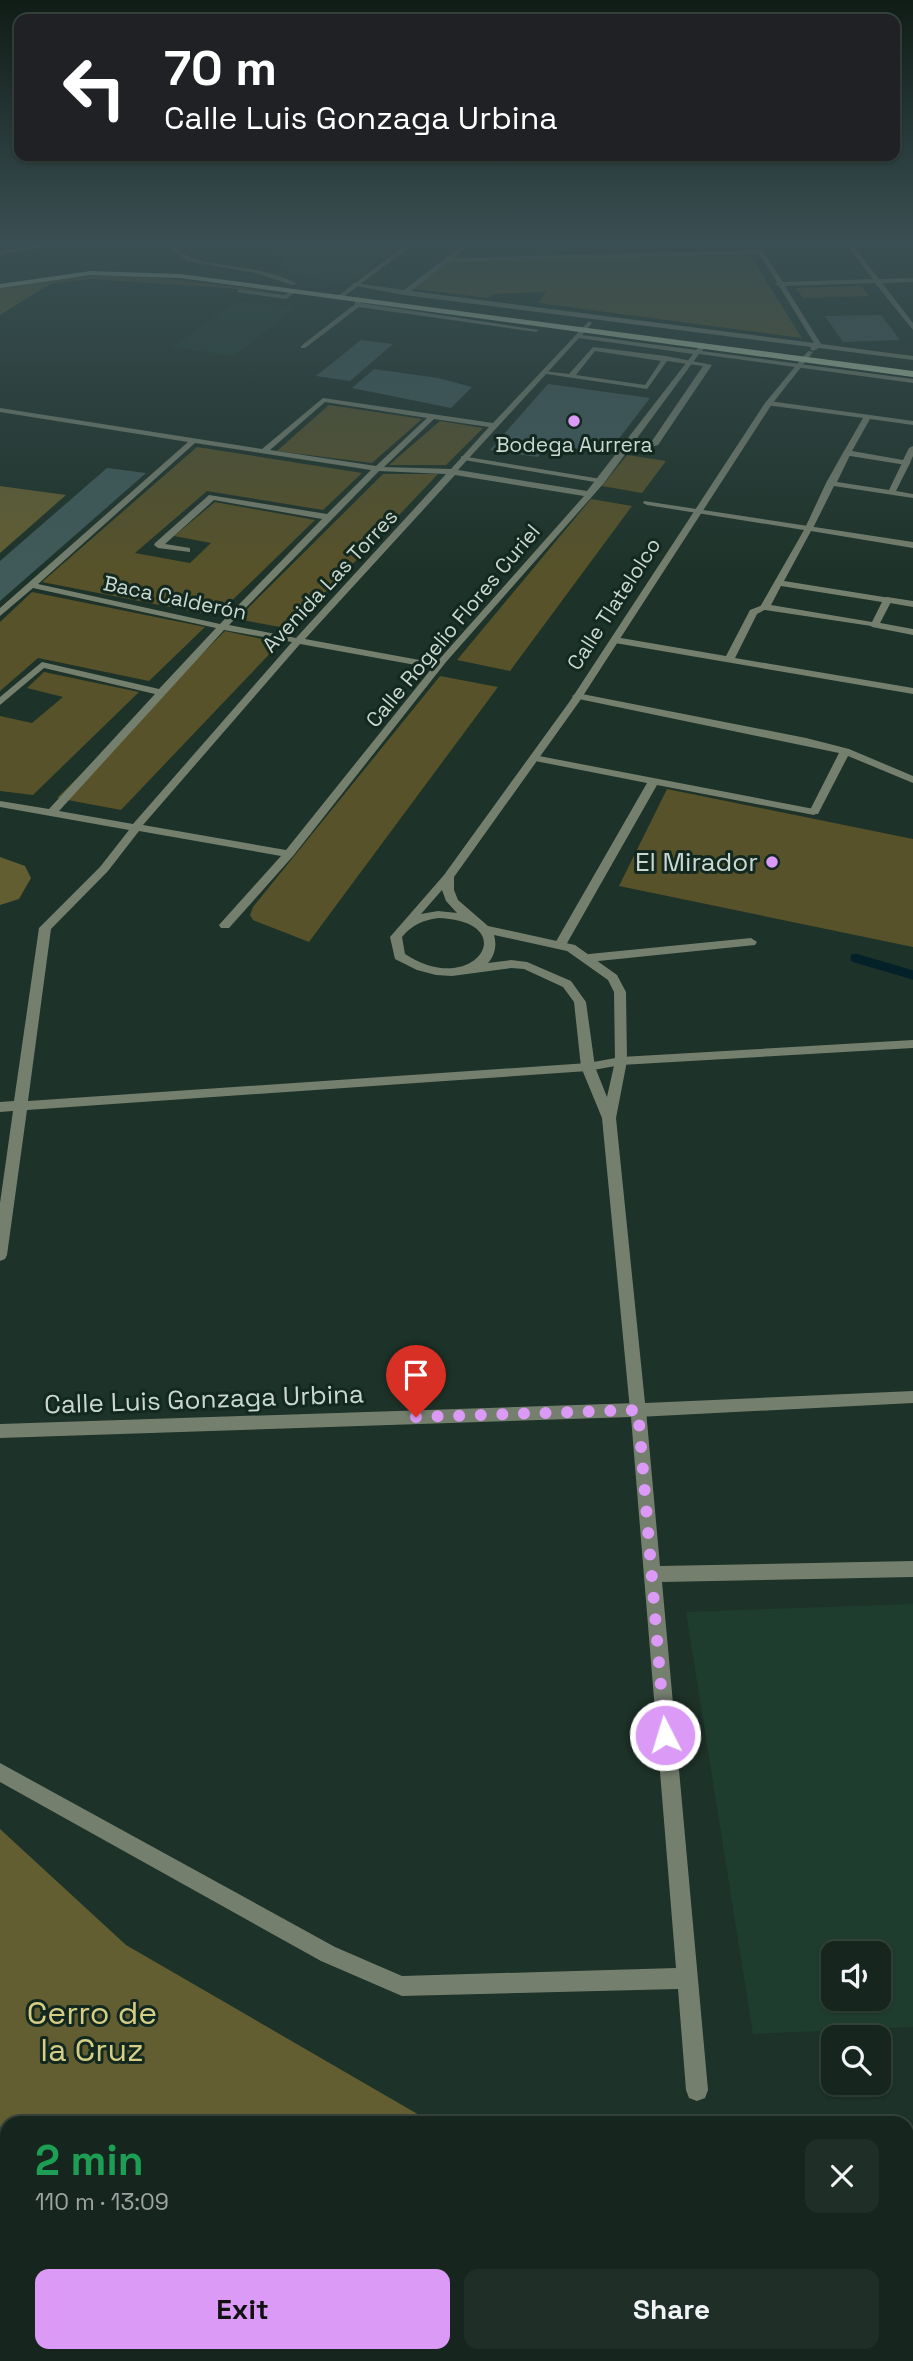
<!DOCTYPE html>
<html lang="en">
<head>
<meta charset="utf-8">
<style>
	:root { --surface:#16261e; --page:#1f2e27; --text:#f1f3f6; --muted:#9ea5a4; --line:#35433c; --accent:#da9af6 }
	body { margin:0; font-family:"Space Grotesk",sans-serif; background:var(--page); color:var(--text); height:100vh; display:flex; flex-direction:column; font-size:26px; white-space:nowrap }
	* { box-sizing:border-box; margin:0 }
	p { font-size:23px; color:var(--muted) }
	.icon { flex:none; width:38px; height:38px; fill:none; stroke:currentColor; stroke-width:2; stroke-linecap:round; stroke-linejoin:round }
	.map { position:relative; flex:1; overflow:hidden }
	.panel { position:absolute; left:0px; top:2116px; width:914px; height:247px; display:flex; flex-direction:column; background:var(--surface); border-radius:21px 21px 0 0; box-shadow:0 2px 5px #0004,0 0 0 2px var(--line) }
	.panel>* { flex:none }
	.banner { position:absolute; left:14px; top:14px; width:886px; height:147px; border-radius:14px; box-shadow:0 2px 5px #0004,0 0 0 2px var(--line); background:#202124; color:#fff; overflow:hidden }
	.controls { position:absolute; left:821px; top:1941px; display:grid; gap:14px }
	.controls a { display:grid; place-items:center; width:70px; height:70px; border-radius:14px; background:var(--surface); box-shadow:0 2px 5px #0004,0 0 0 2px var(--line); font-size:35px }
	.pin { position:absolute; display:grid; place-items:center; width:60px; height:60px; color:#fff; margin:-72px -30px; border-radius:50% 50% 50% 0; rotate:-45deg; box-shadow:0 0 7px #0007 }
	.pin .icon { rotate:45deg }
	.me { position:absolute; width:77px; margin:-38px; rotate:355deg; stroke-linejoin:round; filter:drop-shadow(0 0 5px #0008) }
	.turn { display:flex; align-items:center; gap:24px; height:147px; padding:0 35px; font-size:32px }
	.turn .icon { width:91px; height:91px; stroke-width:2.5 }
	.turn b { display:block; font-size:49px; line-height:60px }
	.round { display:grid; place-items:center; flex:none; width:74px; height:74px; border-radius:14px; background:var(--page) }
	.headline { display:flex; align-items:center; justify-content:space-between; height:119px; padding:0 35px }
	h1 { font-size:42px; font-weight:600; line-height:52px; color:#1e9e55 }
	.primary-button { display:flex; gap:14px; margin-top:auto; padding:14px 35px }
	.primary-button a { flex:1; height:80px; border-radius:14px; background:var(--accent); color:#111; font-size:28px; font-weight:600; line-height:80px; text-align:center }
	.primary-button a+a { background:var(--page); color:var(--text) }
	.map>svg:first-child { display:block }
</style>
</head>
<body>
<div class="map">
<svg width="913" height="2361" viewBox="0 0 913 2361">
	<rect width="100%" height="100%" fill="#1d3228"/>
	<g fill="#1f3d2f" fill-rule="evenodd">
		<polygon points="261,243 403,243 349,283 289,275 282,258"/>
		<polygon points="237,301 296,308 233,356 172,347"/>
		<path d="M913,1604V2027L753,2034L686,1612ZM878,1953V1998H833V1953Z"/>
	</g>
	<g fill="#575229">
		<polygon points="750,255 802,338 538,303 546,292 492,294 488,298 407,288 443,261"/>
		<polygon points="127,274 281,292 90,279 50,284 48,279"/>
		<polygon points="862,286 869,296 803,298 796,288"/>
		<polygon points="329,405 422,419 372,463 277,451"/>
		<polygon points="440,421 483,428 446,465 389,465"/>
		<polygon points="197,447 362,473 323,510 207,491 135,553 190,563 211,543 174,536 215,502 315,520 216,616 42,582"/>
		<polygon points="627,455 666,461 642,493 602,486"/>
		<polygon points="383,474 438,474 291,629 237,619"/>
		<polygon points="591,499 632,506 510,671 457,660"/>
		<polygon points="32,592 205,627 149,681 38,658 0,691 0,622"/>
		<polygon points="225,631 280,643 121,810 57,798"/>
		<polygon points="44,672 139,692 33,795 0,791 0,716 32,723 63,697 27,688"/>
		<polygon points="440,676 498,687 309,942 253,920 250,915 253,907"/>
		<polygon points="667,789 913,839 913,947 619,886"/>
	</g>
	<g fill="#625e31">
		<polygon points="48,279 50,284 0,315 0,287"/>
		<polygon points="0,486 66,495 0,553"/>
		<polygon points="0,857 25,866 31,878 19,899 0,905"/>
		<polygon points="0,1829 126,1945 433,2123 7,2123 7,2356 661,2356 667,2361 0,2361"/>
	</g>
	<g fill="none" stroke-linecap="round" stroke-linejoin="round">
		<polyline stroke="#04212a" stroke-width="9" points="855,958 913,975"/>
	</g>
	<g fill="#3f5a59">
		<polygon points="881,315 900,340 843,342 825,316"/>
		<polygon points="361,340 393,344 350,381 316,376"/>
		<polygon points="374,369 438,378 472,387 451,408 352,388"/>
		<polygon points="548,384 650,398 608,453 548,445 538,457 490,450"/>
		<polygon points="107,468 146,473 0,601 0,561"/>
	</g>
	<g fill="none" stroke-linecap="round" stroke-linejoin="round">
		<g fill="#757f6e" fill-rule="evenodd">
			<path d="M165,243C178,243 182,256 194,259C228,269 265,266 297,284L292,285L256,273L187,261Z"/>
			<polygon points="239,289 285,295 292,290 297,291 286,299 237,292"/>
			<polygon points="358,297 361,299 361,303 539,330 536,332 359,307 305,348 301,348 301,346 355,304 355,299"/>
			<path d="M593,347L666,356L712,365L658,445L622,455H619V451L652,441L703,366L667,361L647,389L540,373L544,371L569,374ZM595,351L661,361L645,385L576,375Z"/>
			<polygon points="461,456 601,479 605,481 601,483 464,460 461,460"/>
		</g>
		<g fill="#757f6e" fill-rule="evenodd">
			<polygon points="844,451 851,453 837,482 889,490 902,463 906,461 910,463 896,491 913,494 913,498 834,486 813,528 806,530 805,528 826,483"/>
			<polygon points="887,597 913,601 913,607 884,602 884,598"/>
			<polygon points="765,604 770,607 757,614 735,658 913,688 913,694 615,643 610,640 615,637 726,656 750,610"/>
			<polygon points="875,622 913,629 913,635 872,627 870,625"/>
			<polygon points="534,755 814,809 819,812 814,815 657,785 566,945 560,949 554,945 647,783 530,760 530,756"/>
		</g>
		<g fill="#757f6e" fill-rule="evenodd">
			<polygon points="50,243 65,243 0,255 0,251"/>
			<path d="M465,243H472L453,258L757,250L754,245L757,243L783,282L873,279L845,243H851L879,279L913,278V282L882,283L913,323V330L875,283L785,286L821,344L913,356V360L819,348L813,351L810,349L811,347L404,295L351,285L354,283L404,290ZM759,254L777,282L775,284L779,286L814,343L411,291L448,262Z"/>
			<path d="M589,321L592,323L582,335L696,350L702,344L705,346L702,351L913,379V383L699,354L604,483L446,662L293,856L229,928H221L219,925L281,856L139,831L108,871L51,929L28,1101L588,1063L621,1057L913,1040V1048L621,1065L588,1071L27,1110L7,1255L5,1259L0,1261V1203L13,1111L0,1112V1102L14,1101L39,928L100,867L129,830L0,807V801L49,809L155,694L44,668L0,705V697L42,662L159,689L216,628L33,588L0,616V608L188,442L0,412V408L262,449L323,398L493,423ZM579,338L693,354L587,491L458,470ZM325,402L427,418L376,466L270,450ZM434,419L489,427L451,469L384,467ZM195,443L371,470L327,514L209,495L155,543L154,545L158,548L190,552V548L165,544L214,500L322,519L220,624L38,584ZM379,471L446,474L296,638L229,625ZM455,475L584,496L436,663L305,639ZM224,630L292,642L133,824L59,811ZM300,644L432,668L286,850L143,825Z"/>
			<polygon points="769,401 913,421 913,425 870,419 852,451 903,460 909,448 913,446 913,456 909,465 906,465 844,455 843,453 863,418 766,405 765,403"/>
			<path d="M644,501L913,542V548L811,531L784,581L890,598L892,600L878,627L765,610L760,607L804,530L647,505L643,503ZM781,586L882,602L872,622L771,605Z"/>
			<polygon points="577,693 806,738 849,749 913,776 913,783 848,756 819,812 818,814 810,814 809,812 839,753 574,698 572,696"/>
			<polygon points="751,938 757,942 755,945 589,962 583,958 589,954"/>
			<polygon points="638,1403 644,1405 646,1410 660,1566 913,1561 913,1577 662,1582 708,2090 705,2098 697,2101 689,2098 686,2090 678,1989 402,1996 321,1961 0,1782 0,1763 335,1947 402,1976 676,1968 631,1417 0,1438 0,1424"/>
			<polygon points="729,2356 753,2356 755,2361 731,2361"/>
		</g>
		<g fill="#757f6e" fill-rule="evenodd">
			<polygon points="408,243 415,243 342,298 338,298 338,296"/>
			<path d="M808,351L813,352L772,404L579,702L454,877V890L458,900L488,926L575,945L617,975L626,992L627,1061L616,1118L645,1403L913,1391V1403L638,1417L632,1415L630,1410L602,1118L581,1067L574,1002L563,987L524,969L511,968L452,976L436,975L417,970L395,959L390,937L444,875L570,701L765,403ZM442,890L446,901L457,913L438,911L421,914ZM438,918C525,921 474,1000 405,954L402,937C412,925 423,920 438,918ZM494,935L567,951L608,980L614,992L615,1061L607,1097L595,1067L586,1002L571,981L527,962L511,960L488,963C495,955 497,945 494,935Z"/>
		</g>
		<polygon fill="#bdd3af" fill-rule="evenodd" points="91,271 180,274 913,371 913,377 180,278 91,275 0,288 0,284"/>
	</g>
	<linearGradient id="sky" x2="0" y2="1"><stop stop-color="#101c16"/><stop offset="0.42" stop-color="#3a4f53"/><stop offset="1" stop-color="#3a4f53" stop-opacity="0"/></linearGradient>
	<rect width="913" height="574" fill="url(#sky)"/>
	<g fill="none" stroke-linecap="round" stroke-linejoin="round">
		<polyline stroke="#da9af6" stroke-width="12" stroke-dasharray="0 21.6" points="416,1417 638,1410 665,1735"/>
	</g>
	<g fill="#da9af6" stroke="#13281f" stroke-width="2.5">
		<circle cx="574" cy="421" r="7"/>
		<circle cx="772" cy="862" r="7"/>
	</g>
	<g text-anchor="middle" stroke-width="6" stroke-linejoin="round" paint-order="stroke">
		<g font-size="21" fill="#cbd8d1" stroke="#13281f">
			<text x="574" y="452">Bodega Aurrera</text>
		</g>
		<g font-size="21" fill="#cbd8d1" stroke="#13281f">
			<text transform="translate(330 581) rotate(-47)" y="7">Avenida Las Torres</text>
			<text transform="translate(175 598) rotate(12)" y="7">Baca Calderón</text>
			<text transform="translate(614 604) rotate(-57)" y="7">Calle Tlatelolco</text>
			<text transform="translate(453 626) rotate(-50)" y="7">Calle Rogelio Flores Curiel</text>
		</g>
		<g font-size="26" fill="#cbd8d1" stroke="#13281f" text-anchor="end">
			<text x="758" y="871">El Mirador</text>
		</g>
		<g font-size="26" fill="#cbd8d1" stroke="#13281f">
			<text transform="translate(204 1399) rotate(-2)" y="9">Calle Luis Gonzaga Urbina</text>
		</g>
		<g font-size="32" fill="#d6ce85" stroke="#13281f">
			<text x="92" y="2024">Cerro de<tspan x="92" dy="37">la Cruz</tspan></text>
		</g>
	</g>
</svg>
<div class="controls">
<a><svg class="icon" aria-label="sound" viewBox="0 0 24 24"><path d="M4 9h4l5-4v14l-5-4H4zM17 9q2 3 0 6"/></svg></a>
<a><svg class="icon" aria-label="search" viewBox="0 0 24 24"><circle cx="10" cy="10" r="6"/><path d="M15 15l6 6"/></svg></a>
</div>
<div class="pin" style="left:416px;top:1417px;background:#d93025"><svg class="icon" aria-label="arrive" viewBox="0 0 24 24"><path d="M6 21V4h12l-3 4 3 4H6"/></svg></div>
<svg class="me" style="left:665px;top:1735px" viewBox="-20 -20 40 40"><circle r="17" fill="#da9af6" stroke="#fff" stroke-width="3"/><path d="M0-11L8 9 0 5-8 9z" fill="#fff"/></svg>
<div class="banner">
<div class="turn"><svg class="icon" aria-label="left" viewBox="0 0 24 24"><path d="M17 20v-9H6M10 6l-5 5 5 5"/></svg><div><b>70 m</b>Calle Luis Gonzaga Urbina</div></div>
</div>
<section class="panel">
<div class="headline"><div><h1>2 min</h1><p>110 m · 13:09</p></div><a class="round"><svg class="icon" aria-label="close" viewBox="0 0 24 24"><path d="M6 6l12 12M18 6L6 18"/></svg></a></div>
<div class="primary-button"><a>Exit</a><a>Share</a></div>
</section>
</div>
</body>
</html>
